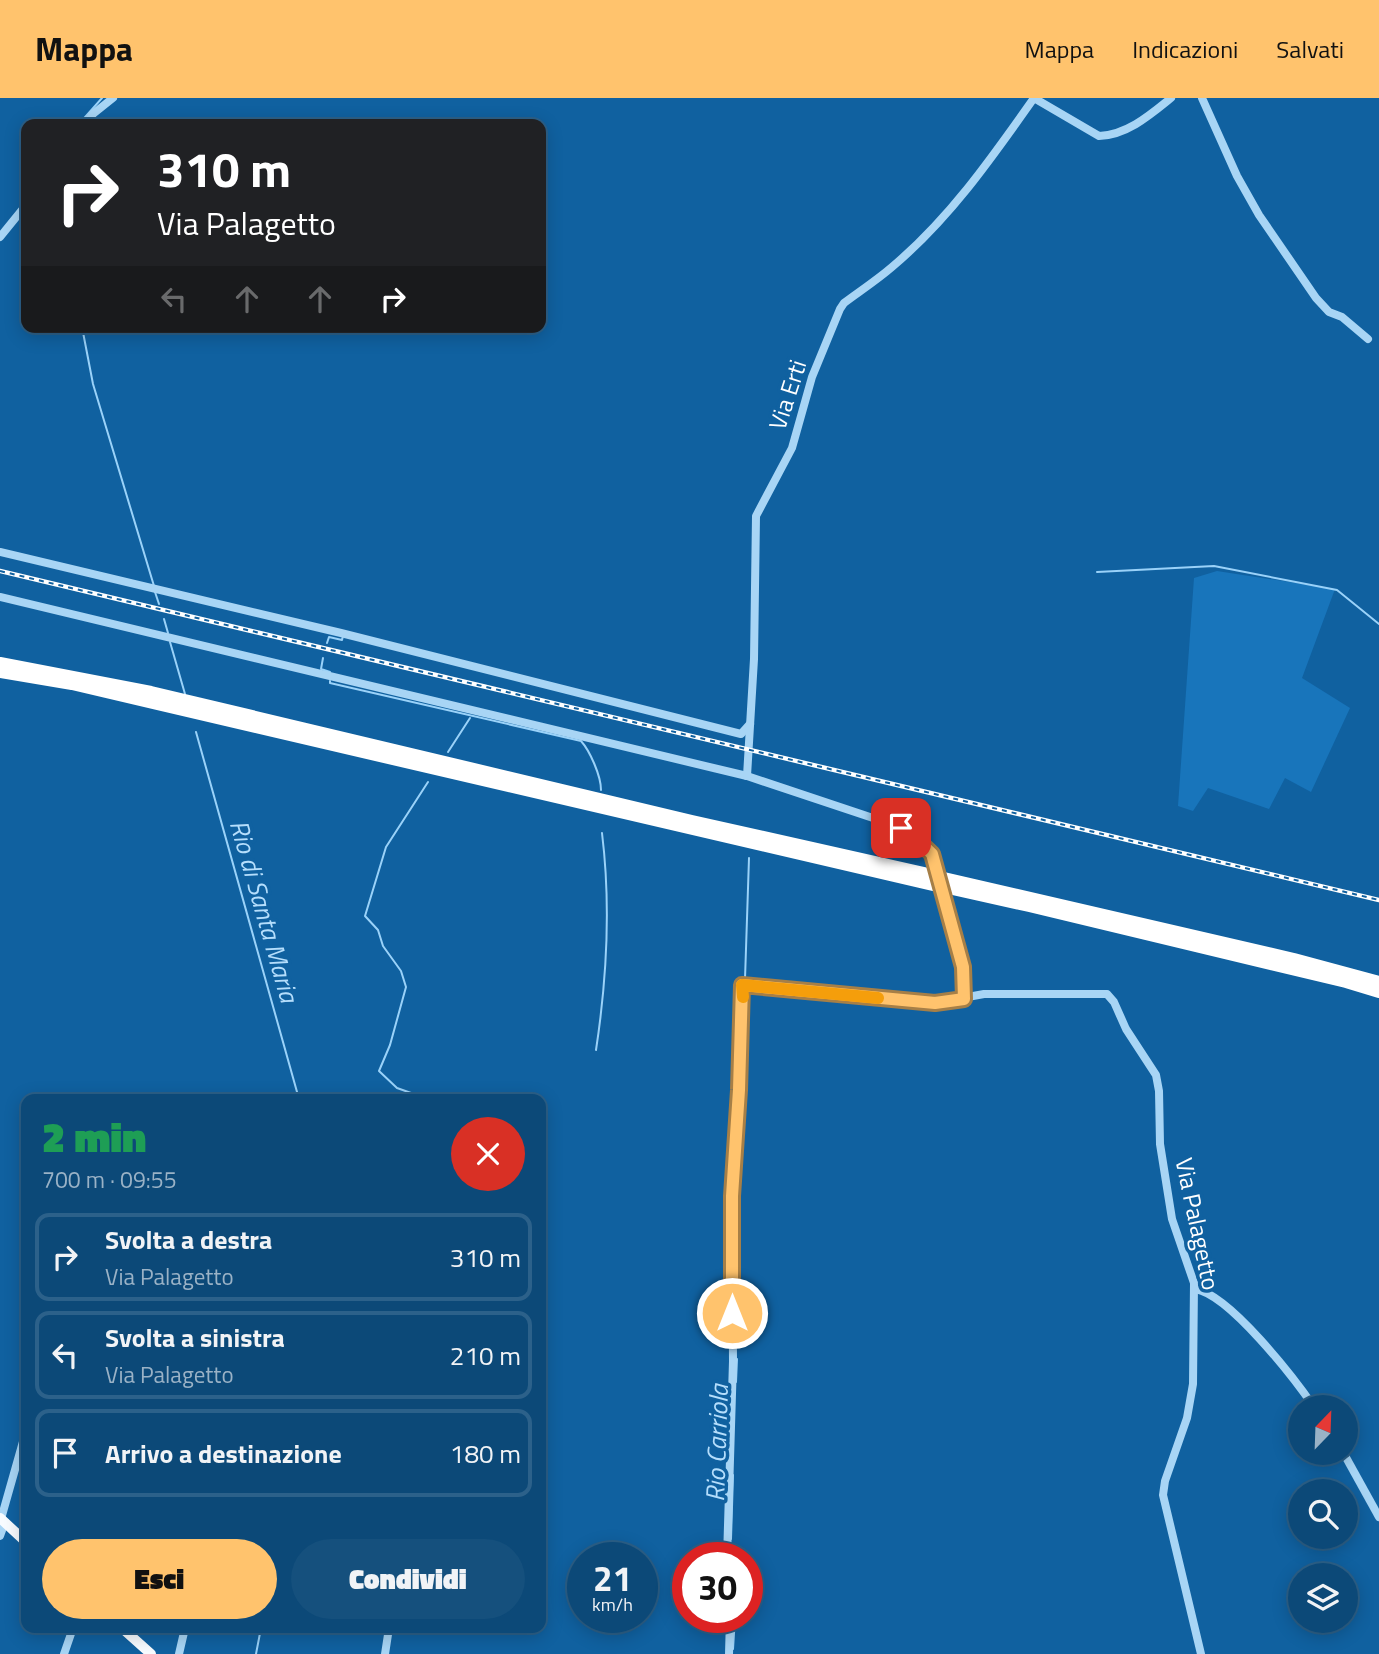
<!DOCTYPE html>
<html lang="it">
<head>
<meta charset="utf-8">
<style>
	:root { --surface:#0c4978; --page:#15507d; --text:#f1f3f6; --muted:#9ab2c6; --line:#2c618a; --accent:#ffc36d }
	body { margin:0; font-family:"Titillium Web",sans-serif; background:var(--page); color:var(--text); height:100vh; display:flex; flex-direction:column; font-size:26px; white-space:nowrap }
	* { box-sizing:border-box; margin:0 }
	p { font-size:23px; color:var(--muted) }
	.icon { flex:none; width:38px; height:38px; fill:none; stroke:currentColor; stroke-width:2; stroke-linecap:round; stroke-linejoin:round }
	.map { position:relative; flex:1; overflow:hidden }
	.side { position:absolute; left:21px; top:996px; width:525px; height:539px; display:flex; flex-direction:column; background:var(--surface); border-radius:14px; box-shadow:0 4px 18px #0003,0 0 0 2px var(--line) }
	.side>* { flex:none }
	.hud { position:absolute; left:21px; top:21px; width:525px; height:214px; border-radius:14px; box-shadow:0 4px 18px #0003,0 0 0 2px var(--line); background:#202124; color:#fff; overflow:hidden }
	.needle { width:46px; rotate:23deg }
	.controls { position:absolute; left:1288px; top:1297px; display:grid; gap:14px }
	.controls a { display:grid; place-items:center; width:70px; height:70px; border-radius:50%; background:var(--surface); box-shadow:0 4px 18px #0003,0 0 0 2px var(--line); font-size:35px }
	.speed { position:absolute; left:567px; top:1444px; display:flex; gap:14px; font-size:35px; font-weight:700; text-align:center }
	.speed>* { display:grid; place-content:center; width:91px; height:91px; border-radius:50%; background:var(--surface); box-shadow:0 4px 18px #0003,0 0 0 2px var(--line); line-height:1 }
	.speed small { font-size:18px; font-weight:400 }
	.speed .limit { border:10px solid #d22; background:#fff; color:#111 }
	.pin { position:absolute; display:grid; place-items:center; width:60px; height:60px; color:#fff; margin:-30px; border-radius:14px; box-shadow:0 4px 10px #0006 }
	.me { position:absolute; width:77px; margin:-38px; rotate:0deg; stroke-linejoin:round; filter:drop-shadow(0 0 5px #0008) }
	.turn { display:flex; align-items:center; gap:24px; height:147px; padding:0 21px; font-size:32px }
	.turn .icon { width:91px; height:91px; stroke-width:2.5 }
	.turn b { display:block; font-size:49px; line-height:60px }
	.lanes { display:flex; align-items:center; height:66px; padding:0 21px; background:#0003; justify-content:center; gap:35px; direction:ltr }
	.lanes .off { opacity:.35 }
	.round { display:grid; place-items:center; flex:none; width:74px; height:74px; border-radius:37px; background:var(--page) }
	.overview { display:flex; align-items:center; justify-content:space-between; height:119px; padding:0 21px }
	h1 { font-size:42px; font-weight:800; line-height:52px; color:#1e9e55 }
	.primary-button { display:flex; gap:14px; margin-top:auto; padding:14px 21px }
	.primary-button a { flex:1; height:80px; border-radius:42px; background:var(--accent); color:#111; font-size:28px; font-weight:800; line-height:80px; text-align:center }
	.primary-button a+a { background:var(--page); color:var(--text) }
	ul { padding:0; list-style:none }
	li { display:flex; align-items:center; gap:21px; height:88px; margin:0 14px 10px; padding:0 7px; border:4px solid var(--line); border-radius:14px }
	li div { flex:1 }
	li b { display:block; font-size:26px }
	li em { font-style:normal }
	header { display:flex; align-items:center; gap:42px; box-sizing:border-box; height:98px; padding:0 35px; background:var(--accent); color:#111 }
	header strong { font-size:33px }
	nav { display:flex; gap:38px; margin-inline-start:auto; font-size:24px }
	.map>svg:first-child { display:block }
</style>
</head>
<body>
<header>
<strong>Mappa</strong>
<nav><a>Mappa</a><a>Indicazioni</a><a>Salvati</a></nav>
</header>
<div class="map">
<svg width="1379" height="1556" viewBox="0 0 1379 1556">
	<rect width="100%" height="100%" fill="#1061a0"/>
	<polygon fill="#1875bb" points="1217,473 1335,491 1302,580 1350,610 1311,694 1285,680 1269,711 1208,690 1193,713 1178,708 1194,480"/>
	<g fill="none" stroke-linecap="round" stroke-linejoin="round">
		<g stroke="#9ad2f9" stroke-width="2">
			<polyline points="79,26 102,0"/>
			<polyline points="82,229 93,286 154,488"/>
			<polyline points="1097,474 1214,468 1337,492 1379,526"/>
			<polyline points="155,494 159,506"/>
			<polyline points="164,521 168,535"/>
			<polyline points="170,544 185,596"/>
			<polyline points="327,545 329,539 342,542 343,538"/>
			<polyline points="323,560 321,571 330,574"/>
			<path d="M330,583V585L581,643C590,653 601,678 601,692"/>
			<polyline points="196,634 299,1001"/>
			<polyline points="448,654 470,620"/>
			<polyline points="745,881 749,760"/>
			<path d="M596,952C607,880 611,808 602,735"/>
			<polyline points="428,1001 397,990 379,973 390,947 406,889 401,873 383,848 378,832 365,818 386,749 428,684"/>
			<polyline points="738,1071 739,1045"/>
			<polyline points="736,1284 737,1261"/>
			<polyline points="731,1441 733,1377"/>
			<polyline points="733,1551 735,1519"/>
			<polyline points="256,1556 261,1530"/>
		</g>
		<g stroke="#a8d5f5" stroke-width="8">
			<path d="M1034,0L1099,38C1127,37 1150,17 1171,0"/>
			<polyline points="1202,0 1237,78 1259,117 1316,200 1329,214 1342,219 1368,241"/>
			<polyline points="86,26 93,16 113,0"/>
			<polyline points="0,139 26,107"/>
			<polyline points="0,454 341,535 741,636 750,626"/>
			<polyline points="0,499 747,678 900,729 916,739 932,756 963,869 964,901"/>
			<path d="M747,678L754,561L756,418L792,350L812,279L840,211L844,205C860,193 877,182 892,169C949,121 991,61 1034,0"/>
			<path d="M1195,1191C1229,1196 1294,1280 1314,1309"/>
			<polyline points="1343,1354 1379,1419"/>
			<polyline points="1,1421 26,1333"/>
			<polyline points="0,1438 5,1424"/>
			<polyline points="727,1460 733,1263 732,1098 739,992 742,887 935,905 984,896 1107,896 1114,904 1126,931 1156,977 1159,993 1160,1046 1172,1121 1194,1185 1193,1286 1187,1320 1165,1383 1163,1397 1201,1556"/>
			<polyline points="64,1556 73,1530"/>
			<polyline points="179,1556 185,1530"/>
			<polyline points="385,1556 389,1530"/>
			<polyline points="729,1556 730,1519"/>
		</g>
		<g stroke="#f7fbff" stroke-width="10">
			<polyline points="0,1420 26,1444"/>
			<polyline points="122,1530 151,1556"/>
		</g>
		<g stroke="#fff" stroke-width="12">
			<polyline points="0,565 151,594 692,723 933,777"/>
			<polyline points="0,574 72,586 157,606 937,788"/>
			<polyline points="944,780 1294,861 1379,884"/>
			<polyline points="948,790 1029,808 1346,884 1379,894"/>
		</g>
		<defs>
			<polyline id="rail" points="0,473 1379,802"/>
		</defs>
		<use href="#rail" stroke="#fff" stroke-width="4.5"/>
		<use href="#rail" stroke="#1061a0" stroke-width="2" stroke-dasharray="5" stroke-linecap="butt"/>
	</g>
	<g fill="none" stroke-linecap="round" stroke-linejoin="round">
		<defs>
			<polyline id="route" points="732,1215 732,1098 739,992 742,887 935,905 964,901 963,869 932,756 908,733 901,730"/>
		</defs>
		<use href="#route" stroke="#a67f47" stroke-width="18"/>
		<use href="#route" stroke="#ffc36d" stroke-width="12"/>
		<polyline stroke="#f59e0b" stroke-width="12" points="743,899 742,887 878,900"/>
	</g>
	<g text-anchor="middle" stroke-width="7" stroke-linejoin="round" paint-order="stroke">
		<g font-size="24" fill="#fff" stroke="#1061a0">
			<text transform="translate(788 297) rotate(-72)" y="8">Via Erti</text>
			<text transform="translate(1197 1126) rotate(78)" y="8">Via Palagetto</text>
		</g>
		<g font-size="26" font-style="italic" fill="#b5defc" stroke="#1061a0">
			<text transform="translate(264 813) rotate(74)" y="9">Rio di Santa Maria</text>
			<text transform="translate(717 1345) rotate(-88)" y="9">Rio Carriola</text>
		</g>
	</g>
</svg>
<div class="controls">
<a><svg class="needle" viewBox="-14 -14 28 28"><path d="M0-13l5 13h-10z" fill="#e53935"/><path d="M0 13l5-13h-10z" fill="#9ab2c6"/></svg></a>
<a><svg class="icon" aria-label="search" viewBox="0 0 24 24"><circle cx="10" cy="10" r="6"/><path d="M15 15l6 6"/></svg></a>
<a><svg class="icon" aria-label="layers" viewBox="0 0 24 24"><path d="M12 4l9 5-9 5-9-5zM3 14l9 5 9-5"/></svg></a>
</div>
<div class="speed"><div>21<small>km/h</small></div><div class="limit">30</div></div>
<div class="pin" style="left:901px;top:730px;background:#d93025"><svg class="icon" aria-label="arrive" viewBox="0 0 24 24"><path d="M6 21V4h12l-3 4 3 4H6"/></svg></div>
<svg class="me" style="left:732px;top:1215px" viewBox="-20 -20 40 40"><circle r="17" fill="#ffc36d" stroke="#fff" stroke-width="3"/><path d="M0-11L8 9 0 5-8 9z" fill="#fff"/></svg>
<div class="hud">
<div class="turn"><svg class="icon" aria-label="right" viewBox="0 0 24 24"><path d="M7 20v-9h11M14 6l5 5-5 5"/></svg><div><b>310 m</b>Via Palagetto</div></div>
<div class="lanes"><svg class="icon off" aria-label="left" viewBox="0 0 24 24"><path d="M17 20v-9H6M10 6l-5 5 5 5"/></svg><svg class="icon off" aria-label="ahead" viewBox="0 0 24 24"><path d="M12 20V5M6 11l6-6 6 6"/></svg><svg class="icon off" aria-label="ahead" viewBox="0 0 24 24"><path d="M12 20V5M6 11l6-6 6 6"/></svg><svg class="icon" aria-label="right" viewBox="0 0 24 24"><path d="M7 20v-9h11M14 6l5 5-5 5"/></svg></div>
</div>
<section class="side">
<div class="overview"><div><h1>2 min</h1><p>700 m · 09:55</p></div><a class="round" style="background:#d93025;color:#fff"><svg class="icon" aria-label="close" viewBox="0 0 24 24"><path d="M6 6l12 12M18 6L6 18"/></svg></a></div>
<ul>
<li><svg class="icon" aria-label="right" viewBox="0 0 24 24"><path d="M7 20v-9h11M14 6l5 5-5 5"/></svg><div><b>Svolta a destra</b><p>Via Palagetto</p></div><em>310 m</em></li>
<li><svg class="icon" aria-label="left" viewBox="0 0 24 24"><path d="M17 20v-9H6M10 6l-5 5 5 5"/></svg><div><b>Svolta a sinistra</b><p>Via Palagetto</p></div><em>210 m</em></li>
<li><svg class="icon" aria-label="arrive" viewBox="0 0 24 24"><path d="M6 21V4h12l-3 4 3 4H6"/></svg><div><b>Arrivo a destinazione</b></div><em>180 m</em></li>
</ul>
<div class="primary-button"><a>Esci</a><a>Condividi</a></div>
</section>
</div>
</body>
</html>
